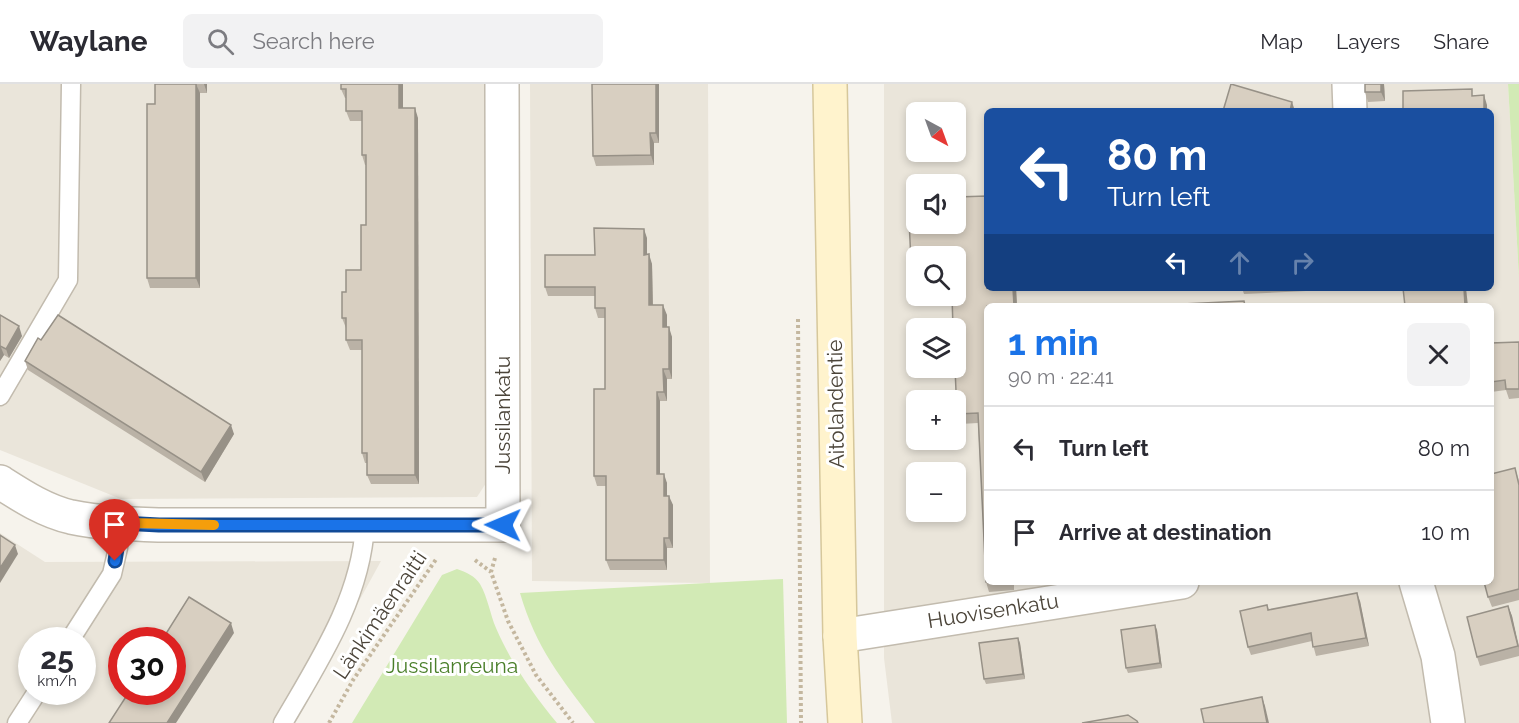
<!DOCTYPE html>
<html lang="en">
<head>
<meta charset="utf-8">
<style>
	:root { --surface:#fff; --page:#f2f2f3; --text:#2b2b33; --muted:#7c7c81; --line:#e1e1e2; --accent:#1a73e8 }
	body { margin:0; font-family:Raleway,sans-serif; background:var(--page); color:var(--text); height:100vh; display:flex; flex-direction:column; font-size:22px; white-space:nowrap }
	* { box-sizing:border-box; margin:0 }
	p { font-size:20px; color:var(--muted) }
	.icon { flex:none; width:33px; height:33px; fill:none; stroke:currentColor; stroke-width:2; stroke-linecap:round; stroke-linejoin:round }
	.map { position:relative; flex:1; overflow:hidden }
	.drawer { position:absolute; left:984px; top:219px; width:510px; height:282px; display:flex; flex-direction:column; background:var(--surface); border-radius:9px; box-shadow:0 3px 9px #0003 }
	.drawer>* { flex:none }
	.top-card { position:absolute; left:984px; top:24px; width:510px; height:183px; border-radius:9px; box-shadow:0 3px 9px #0003; background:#1a4fa0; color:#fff; overflow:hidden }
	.needle { width:39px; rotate:139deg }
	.fabs { position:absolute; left:906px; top:18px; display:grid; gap:12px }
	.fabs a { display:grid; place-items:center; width:60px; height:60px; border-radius:9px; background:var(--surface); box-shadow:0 3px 9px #0003; font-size:30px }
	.speed { position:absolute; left:18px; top:543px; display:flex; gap:12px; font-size:30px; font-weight:700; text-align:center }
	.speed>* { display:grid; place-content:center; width:78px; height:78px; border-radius:50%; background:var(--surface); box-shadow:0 3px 9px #0003; line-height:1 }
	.speed small { font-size:15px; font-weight:400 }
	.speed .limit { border:9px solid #d22; background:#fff; color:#111 }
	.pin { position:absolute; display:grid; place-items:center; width:51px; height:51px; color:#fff; margin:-62px -26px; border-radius:50% 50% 50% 0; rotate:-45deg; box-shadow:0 0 6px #0007 }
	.pin .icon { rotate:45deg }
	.me { position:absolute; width:66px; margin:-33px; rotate:271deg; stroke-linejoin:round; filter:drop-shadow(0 0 4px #0008) }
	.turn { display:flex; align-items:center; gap:21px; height:126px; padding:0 24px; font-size:27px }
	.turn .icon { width:78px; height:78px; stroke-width:2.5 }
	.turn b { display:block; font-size:42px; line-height:51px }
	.lanes { display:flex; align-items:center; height:57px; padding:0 24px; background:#0003; justify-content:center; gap:30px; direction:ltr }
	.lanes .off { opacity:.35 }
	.round { display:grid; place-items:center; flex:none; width:63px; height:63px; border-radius:9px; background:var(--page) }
	.overview { display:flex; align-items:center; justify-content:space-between; height:102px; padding:0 24px }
	h1 { font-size:36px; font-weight:700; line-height:45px; color:var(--accent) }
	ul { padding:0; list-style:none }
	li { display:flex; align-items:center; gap:18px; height:84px; padding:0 24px; border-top:2px solid var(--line) }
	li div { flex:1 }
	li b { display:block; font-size:22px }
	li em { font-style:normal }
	header { display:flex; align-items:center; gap:36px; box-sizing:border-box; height:84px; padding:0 30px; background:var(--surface); border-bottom:2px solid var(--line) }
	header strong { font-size:28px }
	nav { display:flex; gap:33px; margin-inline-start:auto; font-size:21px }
	.search { width:420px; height:54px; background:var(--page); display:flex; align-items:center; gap:15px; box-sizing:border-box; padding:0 21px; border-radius:9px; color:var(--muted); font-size:22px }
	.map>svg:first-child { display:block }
</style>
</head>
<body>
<header>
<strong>Waylane</strong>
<div class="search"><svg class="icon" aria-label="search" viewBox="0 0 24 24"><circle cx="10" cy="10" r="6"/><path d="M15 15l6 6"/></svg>Search here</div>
<nav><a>Map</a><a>Layers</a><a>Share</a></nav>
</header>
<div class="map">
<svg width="1519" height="639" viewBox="0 0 1519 639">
	<rect width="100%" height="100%" fill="#f6f3ec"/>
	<g fill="#eae5da" fill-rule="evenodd">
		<polygon points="0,0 489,0 490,393 477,413 121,415 0,366"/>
		<polygon points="530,0 708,0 710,499 532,497"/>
		<path d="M884,0H1508L1519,194V639H892L884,574ZM987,27H1491V204H987ZM916,28H956V68H916ZM916,100H956V140H916ZM916,172H956V212H916ZM987,222H1491V498H987ZM916,244H956V284H916ZM916,316H956V356H916ZM916,388H956V428H916Z"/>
		<path d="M0,449L45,478L381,477L292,639H0ZM32,556H82V608H32ZM122,556H172V608H122Z"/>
	</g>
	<g fill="#d2eab5">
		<polygon points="1508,0 1519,0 1519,194"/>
		<path d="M457,485C466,488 475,492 480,500C488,514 490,530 496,544C511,579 533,610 557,639H352L442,491Z"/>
		<path d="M783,495L787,639H595C561,594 536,564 520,509Z"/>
	</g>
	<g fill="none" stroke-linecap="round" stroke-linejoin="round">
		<defs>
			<g id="service">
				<polyline points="0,312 68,196 71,0"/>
				<polyline points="70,556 112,490 118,464 121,439"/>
				<polyline points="17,639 37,608"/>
				<path d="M283,639C319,577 361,514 365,441"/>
			</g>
			<g id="minor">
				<polyline points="1349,0 1350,27"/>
				<path d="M0,398C22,412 45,427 71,433C100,439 130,440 159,441H503L502,0"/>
				<polyline points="1416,498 1438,572 1448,639"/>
				<polyline points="840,552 1182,498"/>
			</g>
			<polyline id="secondary" points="830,0 840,552 845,639"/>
		</defs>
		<use href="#service" stroke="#c2bbae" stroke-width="21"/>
		<use href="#minor" stroke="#c2bbae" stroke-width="36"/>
		<use href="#secondary" stroke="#d6c79b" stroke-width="36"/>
		<g stroke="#c4b79f" stroke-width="4" stroke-dasharray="3 3" stroke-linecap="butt">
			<polyline points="798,235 801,639"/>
			<polyline points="495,474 491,488 508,537 536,591 573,639"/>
			<polyline points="475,476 491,488"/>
			<polyline points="329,639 353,596 437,474"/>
		</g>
		<use href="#service" stroke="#fff" stroke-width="18"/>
		<use href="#minor" stroke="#fff" stroke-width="33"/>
		<use href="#secondary" stroke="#fff3cd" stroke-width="33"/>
	</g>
	<g fill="#bab2a6">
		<polygon points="155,0 207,0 207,9 200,9 200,204 150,204 147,194 155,20"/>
		<polygon points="341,0 403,0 403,24 418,34 419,400 371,400 367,391 367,379 365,379 362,369 362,266 350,266 346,256 346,244 342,234 346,208 361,186 366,141 366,81 365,81 362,71 362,37 350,37 346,27 346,14 345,14 341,5"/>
		<polygon points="592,0 659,0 659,59 654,59 654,81 596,82 593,72"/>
		<polygon points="1365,0 1384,0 1385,17 1368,18 1365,8"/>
		<polygon points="908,115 1016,204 1017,222 987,222 987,498 1014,498 1014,506 989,508 986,498 978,339 960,340 957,330 956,172 916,172 916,187 914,187 911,177"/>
		<polygon points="647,154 647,171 652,180 653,221 667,231 667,243 672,253 672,295 667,295 667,317 660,317 660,390 667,399 667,412 673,421 673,464 667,464 667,486 610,486 606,476 606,402 597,402 594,392 605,305 605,234 598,234 595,224 595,212 548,212 545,203 595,171"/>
		<polygon points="1242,204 1306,204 1306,207 1244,210"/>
		<polygon points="0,231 22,252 9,274 4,271 0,277"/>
		<polygon points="41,256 234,350 205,398 28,286 25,277"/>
		<polygon points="1519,258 1519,314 1509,315 1506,306 1491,308 1491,259"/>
		<polygon points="1515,384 1519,397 1519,516 1492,523 1488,513"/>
		<polygon points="1360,517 1369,562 1316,572 1312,557 1251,571 1248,563 1267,521 1269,526"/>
		<polygon points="1508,522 1512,532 1519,562 1519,572 1480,582 1477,573"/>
		<polygon points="1157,546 1162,584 1128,589 1126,584"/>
		<polygon points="1020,559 1025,595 986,600 984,595"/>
	</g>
	<g fill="#979187">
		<polygon points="196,0 200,9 200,204 196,194"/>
		<polygon points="204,0 207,0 207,9"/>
		<polygon points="399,0 403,0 403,33 399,24"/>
		<polygon points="656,0 659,0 659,59 656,49"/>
		<polygon points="1381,0 1384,0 1385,17 1381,8"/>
		<polygon points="1484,11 1487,21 1487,27 1484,27"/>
		<polygon points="1292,18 1295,27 1290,27"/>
		<polygon points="415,24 418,34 419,400 415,391"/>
		<polygon points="650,49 654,59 654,81 651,71"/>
		<polygon points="644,145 647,154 647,180 644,171"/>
		<polygon points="649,170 652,180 653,231 649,221"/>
		<polygon points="1013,204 1016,204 1017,222 1014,222"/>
		<polygon points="1464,204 1466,204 1468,222 1465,222"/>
		<polygon points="663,221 667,231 667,253 663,243"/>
		<polygon points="19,242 22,252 9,274 6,265"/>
		<polygon points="669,243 672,253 672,295 669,285"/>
		<polygon points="0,261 4,271 0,277"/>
		<polygon points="663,285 667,295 667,317 664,308"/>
		<polygon points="657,308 660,317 660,399 657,390"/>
		<polygon points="231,341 234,350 205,398 201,388"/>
		<polygon points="664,390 667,399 667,422 664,412"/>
		<polygon points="669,412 673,421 673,464 669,454"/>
		<polygon points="664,454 667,464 667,486 664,476"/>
		<polygon points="15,461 18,470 0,499 0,484"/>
		<polygon points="1357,509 1360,517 1369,562 1366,554"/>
		<polygon points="1508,522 1512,532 1519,565 1518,562"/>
		<polygon points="231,539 234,549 176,639 167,639"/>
		<polygon points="1155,541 1157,546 1162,584 1160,579"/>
		<polygon points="1018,554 1020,559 1025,595 1023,590"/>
		<polygon points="1262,613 1265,622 1269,639 1267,639"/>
	</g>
	<g fill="#d8cfc1" stroke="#979187" stroke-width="1.5">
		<polygon points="155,0 196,0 196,194 147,194 147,20 155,20"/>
		<polygon points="341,0 399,0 399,24 415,24 415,391 367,391 367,369 362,369 362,256 346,256 346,234 342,234 342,208 346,208 346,186 361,186 361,141 366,141 366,71 362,71 362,27 346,27 346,5 341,5"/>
		<polygon points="592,0 656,0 656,49 650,49 651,71 593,72"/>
		<polygon points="1231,0 1292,18 1290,27 1223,27"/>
		<rect x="1365" y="0" width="16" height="8"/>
		<polygon points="1472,5 1472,12 1484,11 1484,27 1403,27 1403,7"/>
		<polygon points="987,112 987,204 1013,204 1014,222 987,222 987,498 986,498 978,329 957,330 955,284 956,244 953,244 952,212 956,212 956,172 916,172 916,177 911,177 908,115 916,115 916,140 956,140 956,113"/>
		<polygon points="594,144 644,145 644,171 649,170 649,221 663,221 663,243 669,243 669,285 663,285 664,308 657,308 657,390 664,390 664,412 669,412 669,454 664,454 664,476 606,476 606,392 594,392 594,305 605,305 605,224 595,224 595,203 545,203 545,171 595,171"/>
		<polygon points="1403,204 1464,204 1465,222 1405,222"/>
		<polygon points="1244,217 1245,222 1183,222 1183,220"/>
		<polygon points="0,231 19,242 6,265 0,262"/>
		<polygon points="58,231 231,341 201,388 25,277 38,254 41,256"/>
		<polygon points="1519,258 1519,305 1506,305 1505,296 1491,298 1491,259"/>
		<polygon points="1515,384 1519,401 1519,505 1488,513 1484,498 1491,498 1491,390"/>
		<polygon points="0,451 15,461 0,484"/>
		<polygon points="1357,509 1366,554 1313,563 1311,549 1248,563 1240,527 1267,521 1268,526"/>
		<polygon points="189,513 231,539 167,639 109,639 129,608 172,608 172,556 162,556"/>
		<polygon points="1508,522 1518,562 1477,573 1467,533"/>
		<polygon points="1155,541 1160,579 1126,584 1121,546"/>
		<polygon points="1018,554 1023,590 984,595 979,559"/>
		<polygon points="1262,613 1267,639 1204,639 1201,625"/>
		<polygon points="1128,631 1137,637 1138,639 1082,639"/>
	</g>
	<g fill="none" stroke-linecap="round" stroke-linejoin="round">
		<defs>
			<polyline id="route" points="115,477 121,439 159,441 503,441"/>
		</defs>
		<use href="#route" stroke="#114b97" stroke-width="15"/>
		<use href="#route" stroke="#1a73e8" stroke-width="10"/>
		<polyline stroke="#f59e0b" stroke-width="10" points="130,439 214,441"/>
	</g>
	<g text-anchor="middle" stroke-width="6" stroke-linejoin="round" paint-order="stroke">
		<g font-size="21" fill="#4b4439" stroke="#fff">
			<text transform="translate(836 320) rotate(-91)" y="7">Aitolahdentie</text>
			<text transform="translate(503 331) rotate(-90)" y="7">Jussilankatu</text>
			<text transform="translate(993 527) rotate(-9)" y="7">Huovisenkatu</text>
			<text transform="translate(380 531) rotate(-56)" y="7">Länkimäenraitti</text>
		</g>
		<g font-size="21" fill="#4a7f2a" stroke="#fff">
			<text x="452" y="589">Jussilanreuna</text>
		</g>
	</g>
</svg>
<div class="fabs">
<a><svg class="needle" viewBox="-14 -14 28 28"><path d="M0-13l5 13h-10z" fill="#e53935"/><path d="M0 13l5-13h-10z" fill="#7c7c81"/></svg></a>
<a><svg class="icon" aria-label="sound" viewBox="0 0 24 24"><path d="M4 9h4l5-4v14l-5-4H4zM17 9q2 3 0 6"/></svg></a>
<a><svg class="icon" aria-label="search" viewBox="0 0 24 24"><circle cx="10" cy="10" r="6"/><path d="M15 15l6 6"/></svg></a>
<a><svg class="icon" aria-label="layers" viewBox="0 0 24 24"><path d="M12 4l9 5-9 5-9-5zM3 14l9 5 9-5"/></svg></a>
<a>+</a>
<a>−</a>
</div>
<div class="speed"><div>25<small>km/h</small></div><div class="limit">30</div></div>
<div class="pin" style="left:115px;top:477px;background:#d93025"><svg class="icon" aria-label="arrive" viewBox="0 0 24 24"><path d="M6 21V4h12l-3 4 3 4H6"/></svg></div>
<svg class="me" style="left:503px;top:441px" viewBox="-20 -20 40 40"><path d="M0-17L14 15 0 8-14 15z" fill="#1a73e8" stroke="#fff" stroke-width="4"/></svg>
<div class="top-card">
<div class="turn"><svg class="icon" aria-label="left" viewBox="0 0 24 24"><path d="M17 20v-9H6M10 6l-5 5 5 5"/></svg><div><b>80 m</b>Turn left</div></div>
<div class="lanes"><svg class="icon" aria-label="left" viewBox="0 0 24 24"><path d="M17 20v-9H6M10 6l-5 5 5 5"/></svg><svg class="icon off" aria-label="ahead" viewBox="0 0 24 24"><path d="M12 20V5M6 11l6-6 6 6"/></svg><svg class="icon off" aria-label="right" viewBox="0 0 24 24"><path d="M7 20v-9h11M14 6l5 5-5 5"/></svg></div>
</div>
<section class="drawer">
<div class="overview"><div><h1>1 min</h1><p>90 m · 22:41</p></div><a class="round"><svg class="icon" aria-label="close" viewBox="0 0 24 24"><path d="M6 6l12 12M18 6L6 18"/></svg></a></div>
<ul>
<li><svg class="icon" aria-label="left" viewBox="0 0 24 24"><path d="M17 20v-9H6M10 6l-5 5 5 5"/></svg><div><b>Turn left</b></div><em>80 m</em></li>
<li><svg class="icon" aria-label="arrive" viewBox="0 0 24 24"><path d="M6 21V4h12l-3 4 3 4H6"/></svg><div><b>Arrive at destination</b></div><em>10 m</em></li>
</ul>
</section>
</div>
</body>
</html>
